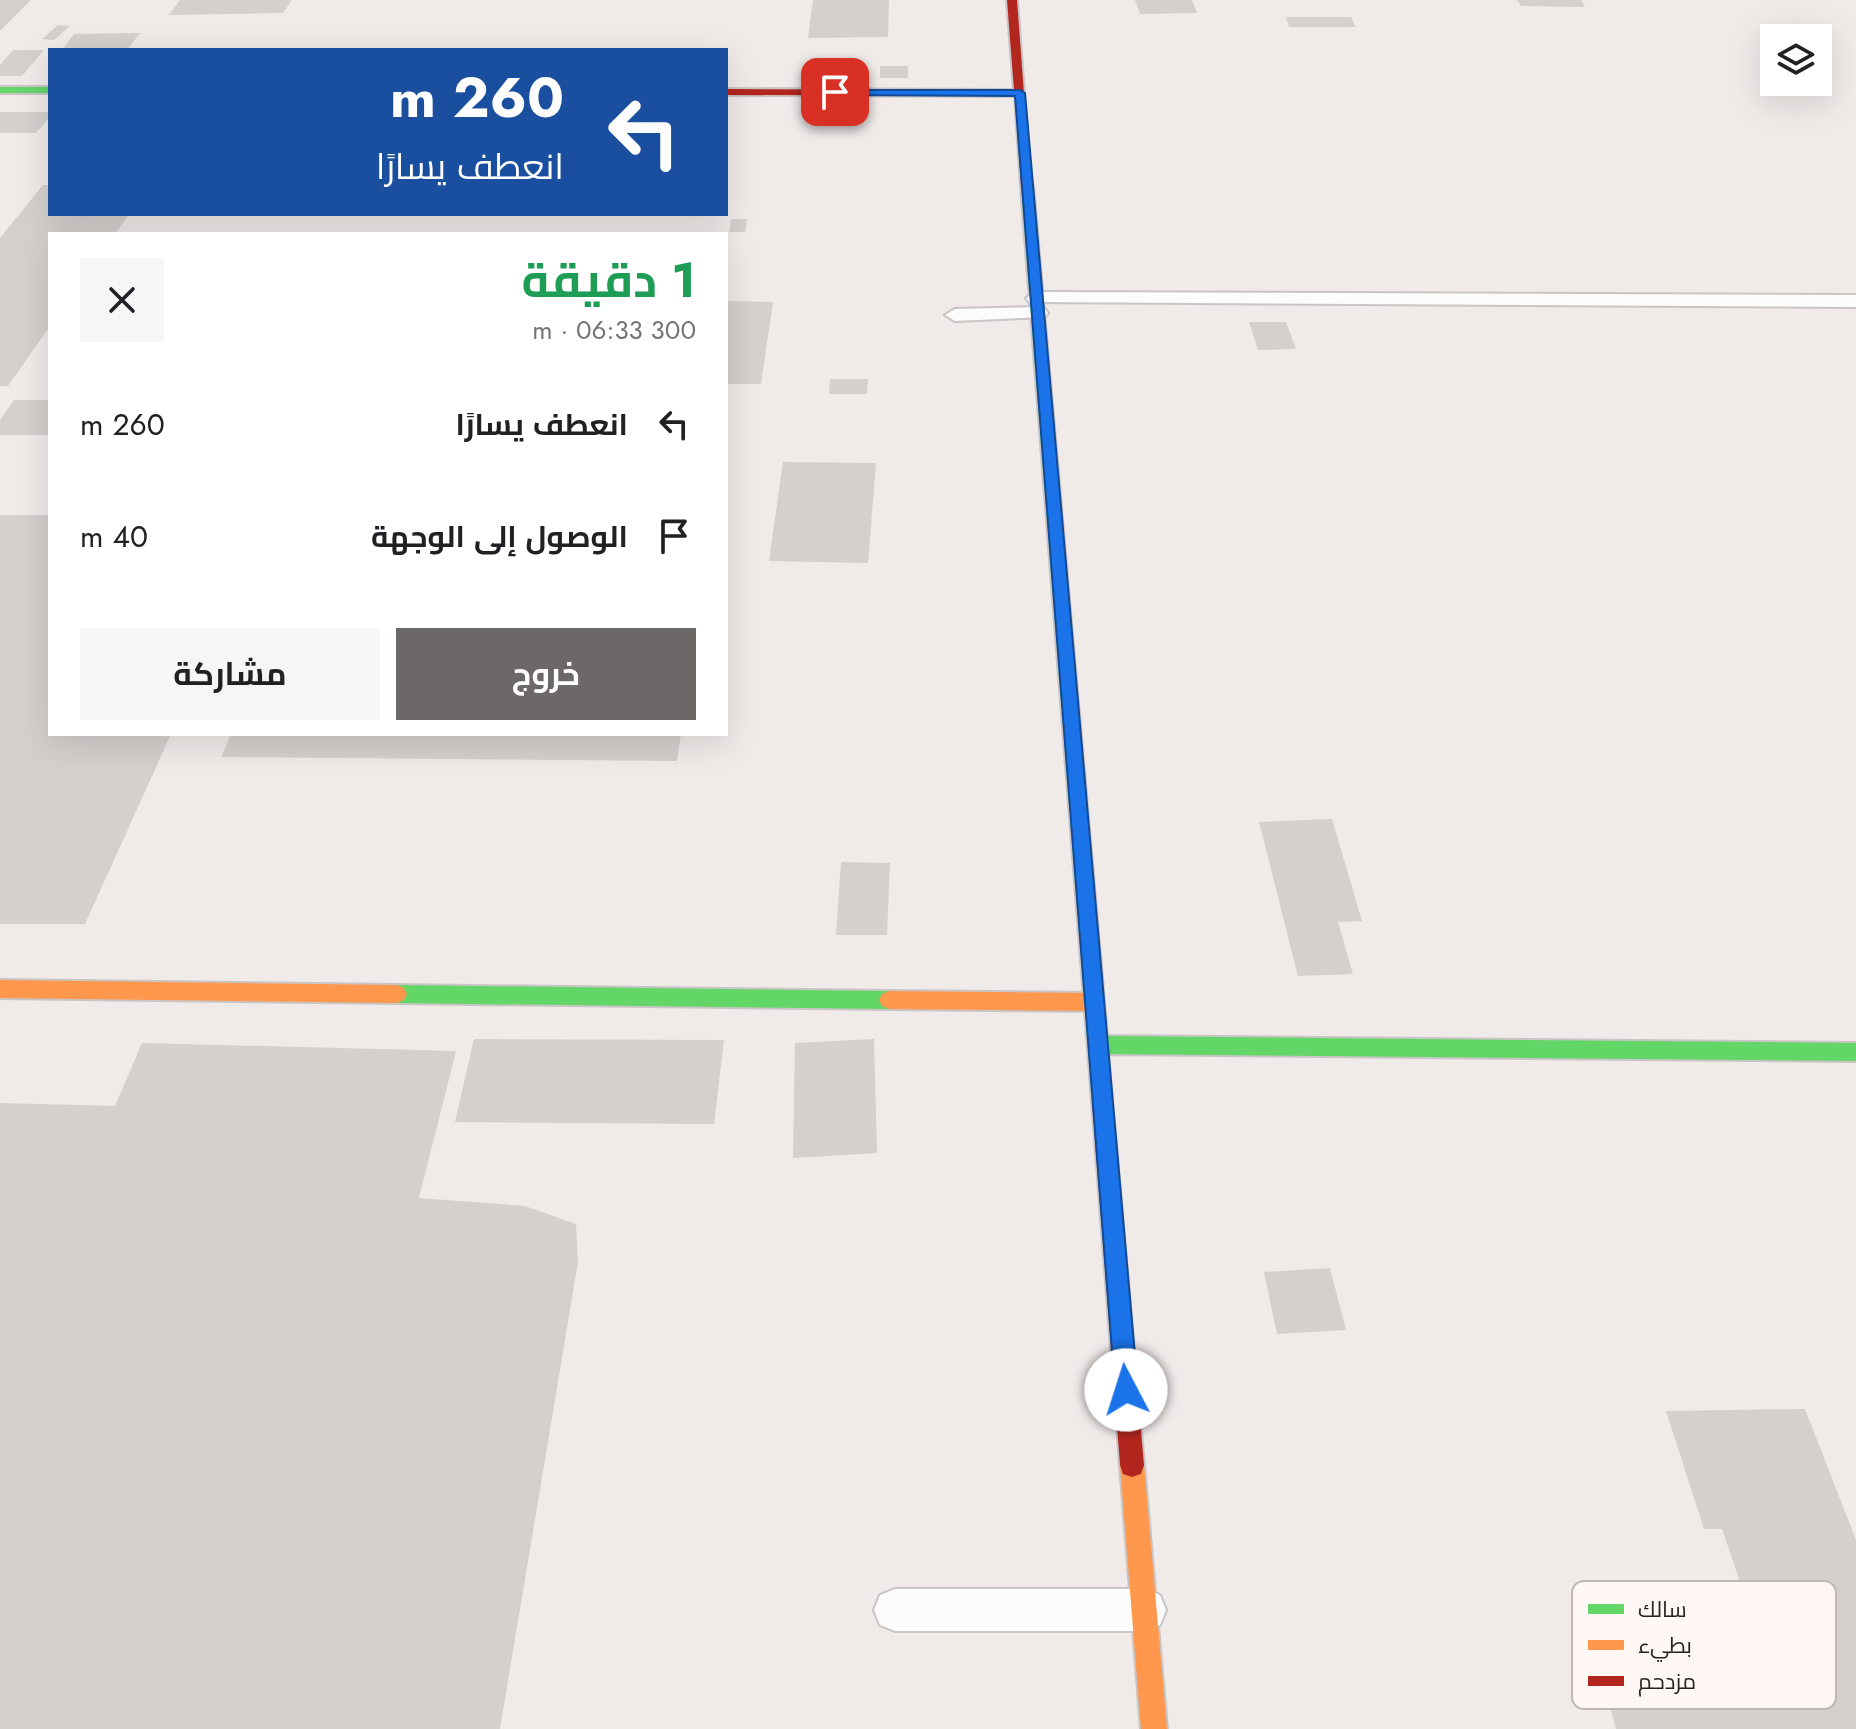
<!DOCTYPE html>
<html lang="ar">
<head>
<meta charset="utf-8">
<style>
	:root { --surface:#fff; --page:#f6f6f6; --text:#202124; --muted:#757577; --accent:#6c6867 }
	body { margin:0; font-family:Jost,Cairo,sans-serif; background:var(--page); color:var(--text); direction:rtl; height:100vh; display:flex; flex-direction:column; font-size:30px; white-space:nowrap }
	* { box-sizing:border-box; margin:0 }
	p { font-size:26px; color:var(--muted) }
	.icon { flex:none; width:44px; height:44px; fill:none; stroke:currentColor; stroke-width:2; stroke-linecap:round; stroke-linejoin:round }
	.map { position:relative; flex:1; overflow:hidden; direction:ltr }
	.drawer { position:absolute; left:48px; top:232px; width:680px; height:504px; display:flex; flex-direction:column; background:var(--surface); border-radius:0px; box-shadow:0 8px 32px #0002; direction:rtl }
	.drawer>* { flex:none }
	.banner { position:absolute; left:48px; top:48px; width:680px; height:168px; border-radius:0px; box-shadow:0 8px 32px #0002; direction:rtl; background:#1a4fa0; color:#fff; overflow:hidden }
	.fabs { position:absolute; left:1760px; top:24px; display:grid; gap:16px }
	.fabs a { display:grid; place-items:center; width:72px; height:72px; border-radius:0px; background:var(--surface); box-shadow:0 8px 32px #0002; font-size:40px }
	.pin { position:absolute; display:grid; place-items:center; width:68px; height:68px; color:#fff; margin:-34px; border-radius:16px; box-shadow:0 4px 12px #0006 }
	.me { position:absolute; width:88px; margin:-44px; rotate:355deg; stroke-linejoin:round; filter:drop-shadow(0 0 6px #0008) }
	.turn { display:flex; align-items:center; gap:28px; height:168px; padding:0 32px; font-size:36px }
	.turn .icon { width:104px; height:104px; stroke-width:2.5 }
	.turn b { display:block; font-size:56px; line-height:68px }
	.round { display:grid; place-items:center; flex:none; width:84px; height:84px; border-radius:0px; background:var(--page) }
	.summary { display:flex; align-items:center; justify-content:space-between; height:136px; padding:0 32px }
	h1 { font-size:48px; font-weight:700; line-height:60px; color:#1e9e55 }
	.action { display:flex; gap:16px; margin-top:auto; padding:16px 32px }
	.action a { flex:1; height:92px; border-radius:0px; background:var(--accent); color:#fff; font-size:32px; font-weight:700; line-height:92px; text-align:center }
	.action a+a { background:var(--page); color:var(--text) }
	ul { padding:0; list-style:none }
	li { display:flex; align-items:center; gap:24px; height:112px; padding:0 32px }
	li div { flex:1 }
	li b { display:block; font-size:30px }
	li em { font-style:normal }
	.map>svg:first-child { display:block }
</style>
</head>
<body>
<div class="map">
<svg width="1856" height="1729" viewBox="0 0 1856 1729">
	<rect width="100%" height="100%" fill="#f0eae9"/>
	<g fill="#d4d0ce">
		<polygon points="0,0 31,0 0,31"/>
		<polygon points="180,0 292,0 283,13 169,15"/>
		<polygon points="813,0 889,0 888,37 808,38"/>
		<polygon points="1135,0 1192,0 1197,13 1140,14"/>
		<polygon points="1517,0 1581,0 1585,7 1521,6"/>
		<polygon points="1286,17 1351,17 1356,27 1289,27"/>
		<polygon points="58,25 70,26 54,40 42,39"/>
		<polygon points="140,33 127,50 62,50 74,34"/>
		<polygon points="13,50 44,50 22,76 0,76 0,65"/>
		<rect x="880" y="66" width="28" height="12"/>
		<polygon points="0,112 50,112 50,117 36,133 0,133"/>
		<polygon points="43,185 50,185 50,214 129,214 115,234 50,234 50,326 8,386 0,386 0,238"/>
		<polygon points="731,219 747,219 745,232 729,232"/>
		<polygon points="726,301 773,302 761,384 726,384"/>
		<polygon points="1249,322 1286,322 1296,349 1258,350"/>
		<polygon points="830,379 868,379 867,394 829,394"/>
		<polygon points="14,400 50,400 50,435 0,435 0,420"/>
		<polygon points="783,462 876,463 868,563 769,561"/>
		<polygon points="0,515 50,515 50,734 171,734 85,924 0,924"/>
		<polygon points="231,734 681,734 677,761 221,757"/>
		<polygon points="1332,819 1362,921 1338,922 1353,974 1298,976 1259,822"/>
		<polygon points="841,862 890,863 887,935 836,935"/>
		<polygon points="474,1039 724,1040 714,1124 455,1122"/>
		<polygon points="874,1039 877,1153 793,1158 795,1043"/>
		<polygon points="142,1043 456,1051 419,1198 525,1206 576,1224 578,1262 500,1729 0,1729 0,1103 115,1106"/>
		<polygon points="1330,1268 1346,1330 1277,1334 1264,1272"/>
		<polygon points="1805,1409 1856,1540 1856,1729 1616,1729 1594,1645 1761,1643 1722,1529 1704,1529 1666,1411"/>
	</g>
	<g fill="none" stroke-linecap="round" stroke-linejoin="round">
		<defs>
			<g id="lane">
				<polygon points="1036,292 1856,295 1856,307 1029,302 1026,298"/>
				<polygon points="1038,307 1045,309 1048,313 1045,317 955,321 945,315 955,309"/>
				<polygon points="895,1589 1145,1589 1160,1595 1166,1610 1160,1625 1145,1631 895,1631 880,1625 874,1610 880,1595"/>
			</g>
			<g id="fast">
				<rect x="0" y="87" width="50" height="6"/>
				<polygon points="1027,183 1033,186 1107,1036 1856,1043 1856,1061 1108,1054 1112,1101 1109,1108 1102,1111 1095,1108 1092,1101 1021,186"/>
				<polygon points="397,985 889,991 896,994 899,1000 896,1006 889,1009 397,1003 390,1000 387,994 390,988"/>
			</g>
			<g id="slow">
				<polygon points="0,980 397,985 404,988 407,994 404,1000 397,1003 0,998"/>
				<polygon points="889,991 1094,993 1101,996 1104,1002 1101,1008 1094,1011 889,1009 882,1006 879,1000 882,994"/>
				<polygon points="1132,1453 1141,1456 1144,1465 1167,1729 1141,1729 1120,1465 1123,1456"/>
			</g>
			<g id="jam">
				<polygon points="1007,0 1017,0 1031,188 1021,186 1015,96 726,95 726,89 1014,90"/>
				<polygon points="1102,1091 1109,1094 1112,1101 1144,1465 1141,1474 1132,1477 1123,1474 1120,1465 1092,1101 1095,1094"/>
			</g>
		</defs>
		<use href="#lane" stroke="#c9c5c4" stroke-width="4"/>
		<use href="#fast" stroke="#c9c5c4" stroke-width="4"/>
		<use href="#slow" stroke="#c9c5c4" stroke-width="4"/>
		<use href="#jam" stroke="#c9c5c4" stroke-width="4"/>
		<use href="#lane" fill="#fdfcfc" fill-rule="evenodd"/>
		<use href="#fast" fill="#63d668" fill-rule="evenodd"/>
		<use href="#slow" fill="#ff974d" fill-rule="evenodd"/>
		<use href="#jam" fill="#b3261e" fill-rule="evenodd"/>
	</g>
	<polygon fill="#1a73e8" stroke="#114b97" stroke-width="2" points="832,90 1020,90 1025,93 1138,1390 1135,1399 1126,1402 1118,1399 1115,1390 1015,96 835,95 830,92"/>
	<rect x="1572" y="1581" width="264" height="128" rx="12" fill="#fff7f4" stroke="#beb7b5" stroke-width="2"/>
	<rect x="1588" y="1604" width="36" height="10" fill="#63d668"/>
	<rect x="1588" y="1640" width="36" height="10" fill="#ff974d"/>
	<rect x="1588" y="1676" width="36" height="10" fill="#b3261e"/>
	<g font-size="22" fill="#252221">
		<text x="1638" y="1617">سالك</text>
		<text x="1638" y="1653">بطيء</text>
		<text x="1638" y="1689">مزدحم</text>
	</g>
</svg>
<div class="fabs">
<a><svg class="icon" aria-label="layers" viewBox="0 0 24 24"><path d="M12 4l9 5-9 5-9-5zM3 14l9 5 9-5"/></svg></a>
</div>
<div class="pin" style="left:835px;top:92px;background:#d93025"><svg class="icon" aria-label="arrive" viewBox="0 0 24 24"><path d="M6 21V4h12l-3 4 3 4H6"/></svg></div>
<svg class="me" style="left:1126px;top:1390px" viewBox="-20 -20 40 40"><circle r="19" fill="#fff"/><path d="M0-13L10 11 0 6-10 11z" fill="#1a73e8"/></svg>
<div class="banner">
<div class="turn"><svg class="icon" aria-label="left" viewBox="0 0 24 24"><path d="M17 20v-9H6M10 6l-5 5 5 5"/></svg><div><b>260 m</b>انعطف يسارًا</div></div>
</div>
<section class="drawer">
<div class="summary"><div><h1>1 دقيقة</h1><p>300 m · 06:33</p></div><a class="round"><svg class="icon" aria-label="close" viewBox="0 0 24 24"><path d="M6 6l12 12M18 6L6 18"/></svg></a></div>
<ul>
<li><svg class="icon" aria-label="left" viewBox="0 0 24 24"><path d="M17 20v-9H6M10 6l-5 5 5 5"/></svg><div><b>انعطف يسارًا</b></div><em>260 m</em></li>
<li><svg class="icon" aria-label="arrive" viewBox="0 0 24 24"><path d="M6 21V4h12l-3 4 3 4H6"/></svg><div><b>الوصول إلى الوجهة</b></div><em>40 m</em></li>
</ul>
<div class="action"><a>خروج</a><a>مشاركة</a></div>
</section>
</div>
</body>
</html>
